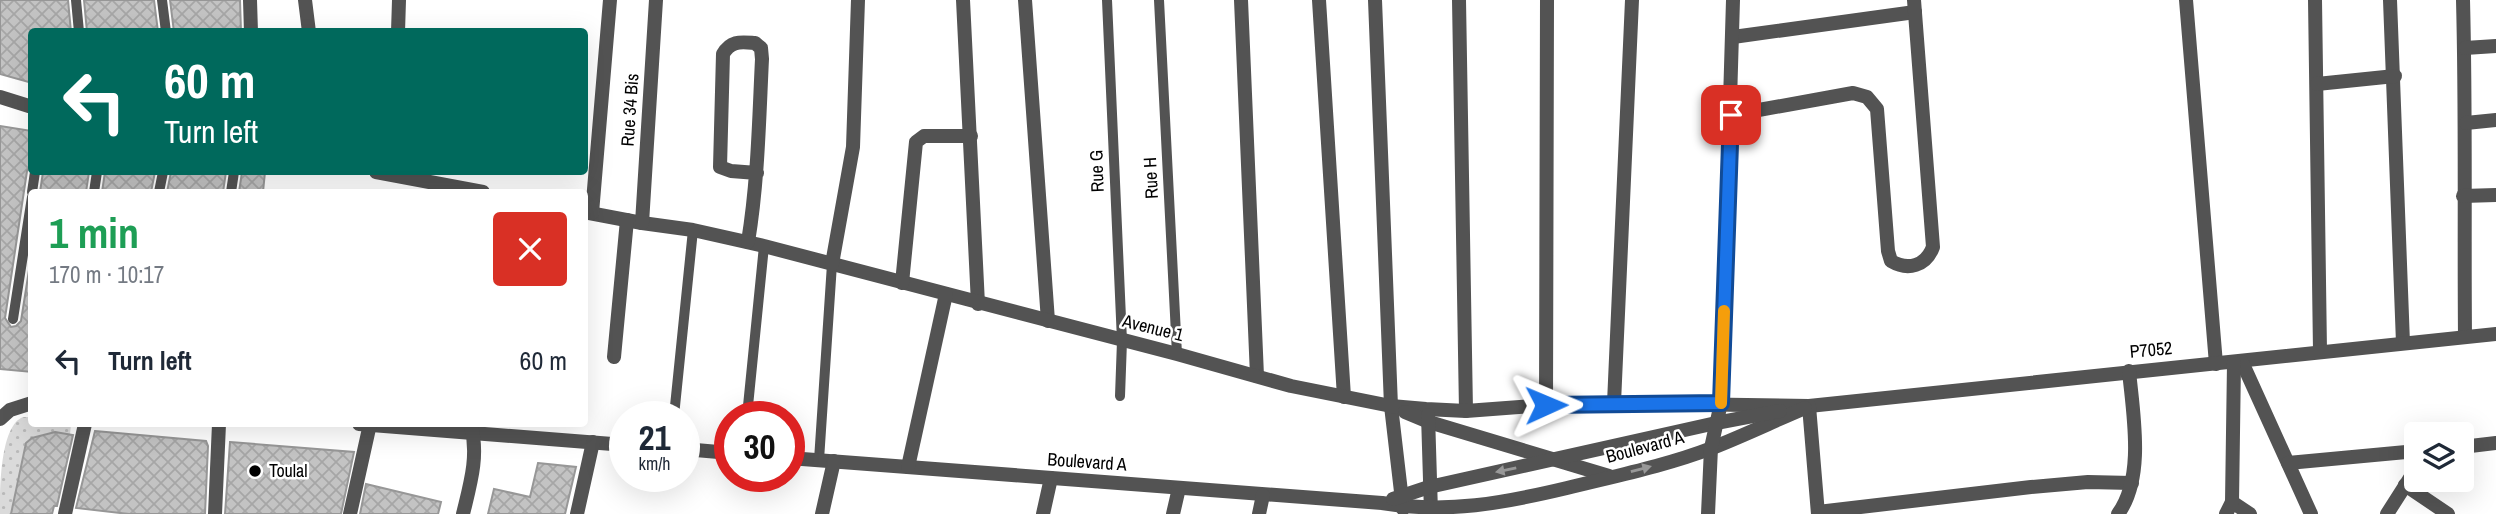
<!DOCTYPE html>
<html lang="en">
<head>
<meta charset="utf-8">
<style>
	:root { --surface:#fff; --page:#f2f2f3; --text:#1f2937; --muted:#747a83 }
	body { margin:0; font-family:"Archivo Narrow",sans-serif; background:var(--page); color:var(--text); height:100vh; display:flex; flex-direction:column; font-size:26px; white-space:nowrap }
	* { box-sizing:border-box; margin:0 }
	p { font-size:23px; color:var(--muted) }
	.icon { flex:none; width:38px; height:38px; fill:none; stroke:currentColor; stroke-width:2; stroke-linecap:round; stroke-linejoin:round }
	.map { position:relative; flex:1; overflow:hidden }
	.side { position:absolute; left:28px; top:189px; width:560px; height:238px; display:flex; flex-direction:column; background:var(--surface); border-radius:7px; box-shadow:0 7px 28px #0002 }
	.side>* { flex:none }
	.hud { position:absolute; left:28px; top:28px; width:560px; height:147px; border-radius:7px; box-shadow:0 7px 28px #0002; background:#00695c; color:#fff; overflow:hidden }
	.tools { position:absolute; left:2404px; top:422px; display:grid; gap:14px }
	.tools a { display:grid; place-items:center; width:70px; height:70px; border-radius:7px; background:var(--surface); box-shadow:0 7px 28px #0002; font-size:35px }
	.speed { position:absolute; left:609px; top:401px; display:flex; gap:14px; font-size:35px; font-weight:700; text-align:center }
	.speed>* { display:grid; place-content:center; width:91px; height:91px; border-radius:50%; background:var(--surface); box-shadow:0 7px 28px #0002; line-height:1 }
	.speed small { font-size:18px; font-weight:400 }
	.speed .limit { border:10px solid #d22; background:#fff; color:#111 }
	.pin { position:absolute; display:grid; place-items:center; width:60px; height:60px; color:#fff; margin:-30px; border-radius:14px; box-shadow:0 4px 10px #0006 }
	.me { position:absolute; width:77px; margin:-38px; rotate:89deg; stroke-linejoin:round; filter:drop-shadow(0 0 5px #0008) }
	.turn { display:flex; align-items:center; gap:24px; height:147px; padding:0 21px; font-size:32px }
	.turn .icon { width:91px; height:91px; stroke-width:2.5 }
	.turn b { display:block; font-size:49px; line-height:60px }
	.round { display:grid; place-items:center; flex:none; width:74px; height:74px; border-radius:7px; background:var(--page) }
	.headline { display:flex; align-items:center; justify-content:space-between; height:119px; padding:0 21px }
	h1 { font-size:42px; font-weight:800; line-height:52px; color:#1e9e55 }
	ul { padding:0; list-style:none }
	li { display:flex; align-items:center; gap:21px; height:105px; padding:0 21px }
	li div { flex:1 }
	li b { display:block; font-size:26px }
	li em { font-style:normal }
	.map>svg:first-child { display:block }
</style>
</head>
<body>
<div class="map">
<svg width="2496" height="514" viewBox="0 0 2496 514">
	<defs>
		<pattern id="grass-dots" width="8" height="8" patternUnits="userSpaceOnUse" patternTransform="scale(1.75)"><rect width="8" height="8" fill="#dadada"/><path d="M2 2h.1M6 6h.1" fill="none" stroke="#b9b9b9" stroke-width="1.8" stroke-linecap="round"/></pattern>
		<pattern id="building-cross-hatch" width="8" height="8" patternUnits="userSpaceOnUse" patternTransform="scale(1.75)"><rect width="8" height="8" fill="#c3c3c3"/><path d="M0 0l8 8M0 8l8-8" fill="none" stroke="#a6a6a6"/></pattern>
	</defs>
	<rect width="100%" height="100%" fill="#fff"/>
	<path fill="url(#grass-dots)" d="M23,417H31L32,424H71L70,435L32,438L26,443L11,514H0C0,488 0,426 23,417Z"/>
	<g fill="url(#building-cross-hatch)" stroke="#979797" stroke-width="2">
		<polygon points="0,0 68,0 71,32 32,32 32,83 0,74"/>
		<polygon points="84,0 154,0 158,32 87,32"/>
		<polygon points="170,0 240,0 241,32 174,32"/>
		<polygon points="0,126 32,131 32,165 27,171 5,318 11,327 16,326 21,321 32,251 32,372 0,369"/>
		<polygon points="43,172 89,172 86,192 40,192"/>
		<polygon points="105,172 155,172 151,192 102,192"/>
		<polygon points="171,172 226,172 223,192 167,192"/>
		<polygon points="242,172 265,172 263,192 239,192"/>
		<polygon points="95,431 206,441 208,446 205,514 129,514 76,508"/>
		<polygon points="55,432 73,435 57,506 54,506 52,514 11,514 26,443 32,438"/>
		<polygon points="230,442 354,452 341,514 225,514"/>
		<polygon points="538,463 576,467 565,514 488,514 494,489 530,497"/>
		<polygon points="366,484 441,502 438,514 360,514"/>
	</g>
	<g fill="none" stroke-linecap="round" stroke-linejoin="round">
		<g stroke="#535353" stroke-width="10">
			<polyline points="76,0 79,32"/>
			<polyline points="162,0 166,32"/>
			<polyline points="1107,0 1122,341 1120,396"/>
			<polyline points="1159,0 1177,354"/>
			<polyline points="32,192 35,172"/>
			<polyline points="94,192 97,172"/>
			<polyline points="159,192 163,172"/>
			<polyline points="231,192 234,172"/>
			<polyline points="13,319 32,197"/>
			<polyline points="674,416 693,230"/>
			<polyline points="747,416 764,246"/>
			<polyline points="819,460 832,264"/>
		</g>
		<g stroke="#535353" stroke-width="14">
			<polyline points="250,0 251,32"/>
			<polyline points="305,0 309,32"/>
			<polyline points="963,0 978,304"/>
			<polyline points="1025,0 1048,321"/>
			<polyline points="1241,0 1257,376"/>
			<polyline points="1319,0 1344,397"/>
			<polyline points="1375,0 1391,406 1403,509"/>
			<polyline points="1459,0 1466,411"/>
			<polyline points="2186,0 2216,364"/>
			<polyline points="2315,0 2320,351"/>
			<polyline points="2390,0 2403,343"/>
			<path d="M2463,0C2466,112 2464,224 2465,336"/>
			<polyline points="398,32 399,0"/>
			<polyline points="1733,37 1915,12"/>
			<polyline points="2465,48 2496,46"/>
			<polyline points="2317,84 2395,76"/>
			<polyline points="0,97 32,107"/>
			<path d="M1731,115L1853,93L1867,97L1877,109L1888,251L1891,261C1908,271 1926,266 1933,247L1914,0"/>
			<polyline points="2466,123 2496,120"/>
			<polyline points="376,172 483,192"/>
			<polyline points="2463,196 2496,195"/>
			<polyline points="584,212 642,223 693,230 764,246 1177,354 1291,386 1391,406 1426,409 1466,411 1546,405 1614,403 1809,406 2496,334"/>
			<polyline points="592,213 610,0"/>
			<polyline points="642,223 656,0"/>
			<path d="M748,242C758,181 759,120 762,59L761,48L755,43C741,42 731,40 723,54L720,167L731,171L757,173"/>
			<polyline points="832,264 853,147 858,0"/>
			<polyline points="902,283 916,142 924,136 971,136"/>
			<polyline points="614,357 627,220"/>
			<polyline points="2242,362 2311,514"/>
			<polyline points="1614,403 1632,0"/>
			<polyline points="1546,405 1547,0"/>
			<polyline points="1809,406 1818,514"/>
			<polyline points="1405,412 1429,422 1609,476"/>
			<polyline points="1428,415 1431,512"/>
			<polyline points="0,419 10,410 32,403"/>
			<polyline points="359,424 625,445"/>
			<polyline points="2462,447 2496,443"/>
			<polyline points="684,449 730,453"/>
			<path d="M789,458L1382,503C1447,514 1504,503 1567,488C1615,476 1665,466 1712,448C1743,436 1774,421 1805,408"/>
			<polyline points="2288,463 2417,451"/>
			<polyline points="908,467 946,294"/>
			<polyline points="2405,485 2448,514"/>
			<polyline points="1393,499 1429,487 1716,423 1780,411"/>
			<polyline points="2232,502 2250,514"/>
			<polyline points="1818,512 2031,487 2088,482 2132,483"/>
			<polyline points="65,514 85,424"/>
			<polyline points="215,514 219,424"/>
			<polyline points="350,514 370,424"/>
			<path d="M463,514C470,485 479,456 471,426"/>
			<polyline points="577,514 593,442"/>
			<polyline points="822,514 834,461"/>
			<polyline points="1043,514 1051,478"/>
			<polyline points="1173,514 1179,488"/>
			<polyline points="1259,514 1263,495"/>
			<polyline points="1708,514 1711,448 1721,403 1733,0"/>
			<path d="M2118,514C2145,477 2133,414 2129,371"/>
			<polyline points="2226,514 2232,502 2234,363"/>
			<polyline points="2387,514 2417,467"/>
		</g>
	</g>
	<defs><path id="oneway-solid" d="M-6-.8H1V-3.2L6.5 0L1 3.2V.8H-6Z" transform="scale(1.75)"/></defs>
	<g fill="#989898">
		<use href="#oneway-solid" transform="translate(1641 469) rotate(-15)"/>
		<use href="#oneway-solid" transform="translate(1506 470) rotate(168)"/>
	</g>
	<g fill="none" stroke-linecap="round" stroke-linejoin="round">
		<defs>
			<polyline id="route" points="1546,405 1721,403 1731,115"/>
		</defs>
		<use href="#route" stroke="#114b97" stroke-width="18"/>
		<use href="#route" stroke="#1a73e8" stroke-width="12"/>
		<polyline stroke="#f59e0b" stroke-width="12" points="1721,403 1724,311"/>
	</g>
	<circle fill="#000" stroke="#fff" stroke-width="2.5" cx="255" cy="471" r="7"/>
	<g text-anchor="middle" stroke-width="5" stroke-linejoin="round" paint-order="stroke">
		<g font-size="18" fill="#000" stroke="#fff">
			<text transform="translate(630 110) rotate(-86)" y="6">Rue 34 Bis</text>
			<text transform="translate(1097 171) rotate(-92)" y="6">Rue G</text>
			<text transform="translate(1151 178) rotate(-93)" y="6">Rue H</text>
			<text transform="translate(1153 328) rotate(14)" y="6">Avenue 1</text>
			<text transform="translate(2151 350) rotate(-5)" y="6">P7052</text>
			<text transform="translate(1645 447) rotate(-15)" y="6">Boulevard A</text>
			<text transform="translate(1087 462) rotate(4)" y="6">Boulevard A</text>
		</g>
		<g font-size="18" fill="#000" stroke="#fff" text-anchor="start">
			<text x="269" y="477">Toulal</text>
		</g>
	</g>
</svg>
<div class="tools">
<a><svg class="icon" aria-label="layers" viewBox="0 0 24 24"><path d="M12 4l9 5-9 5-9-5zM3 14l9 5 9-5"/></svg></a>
</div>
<div class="speed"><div>21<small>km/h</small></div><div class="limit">30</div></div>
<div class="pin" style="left:1731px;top:115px;background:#d93025"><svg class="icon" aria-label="arrive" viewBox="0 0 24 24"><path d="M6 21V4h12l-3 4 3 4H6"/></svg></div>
<svg class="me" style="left:1546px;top:405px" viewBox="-20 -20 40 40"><path d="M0-17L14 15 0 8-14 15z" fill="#1a73e8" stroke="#fff" stroke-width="4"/></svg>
<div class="hud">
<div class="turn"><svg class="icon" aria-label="left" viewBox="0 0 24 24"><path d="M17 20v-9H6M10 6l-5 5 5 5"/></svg><div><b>60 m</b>Turn left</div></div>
</div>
<section class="side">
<div class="headline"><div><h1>1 min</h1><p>170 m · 10:17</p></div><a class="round" style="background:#d93025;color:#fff"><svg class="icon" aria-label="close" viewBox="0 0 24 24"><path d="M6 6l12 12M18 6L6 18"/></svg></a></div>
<ul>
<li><svg class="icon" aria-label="left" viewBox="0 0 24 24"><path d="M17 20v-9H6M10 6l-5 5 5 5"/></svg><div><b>Turn left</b></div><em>60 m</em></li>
</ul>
</section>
</div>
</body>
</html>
